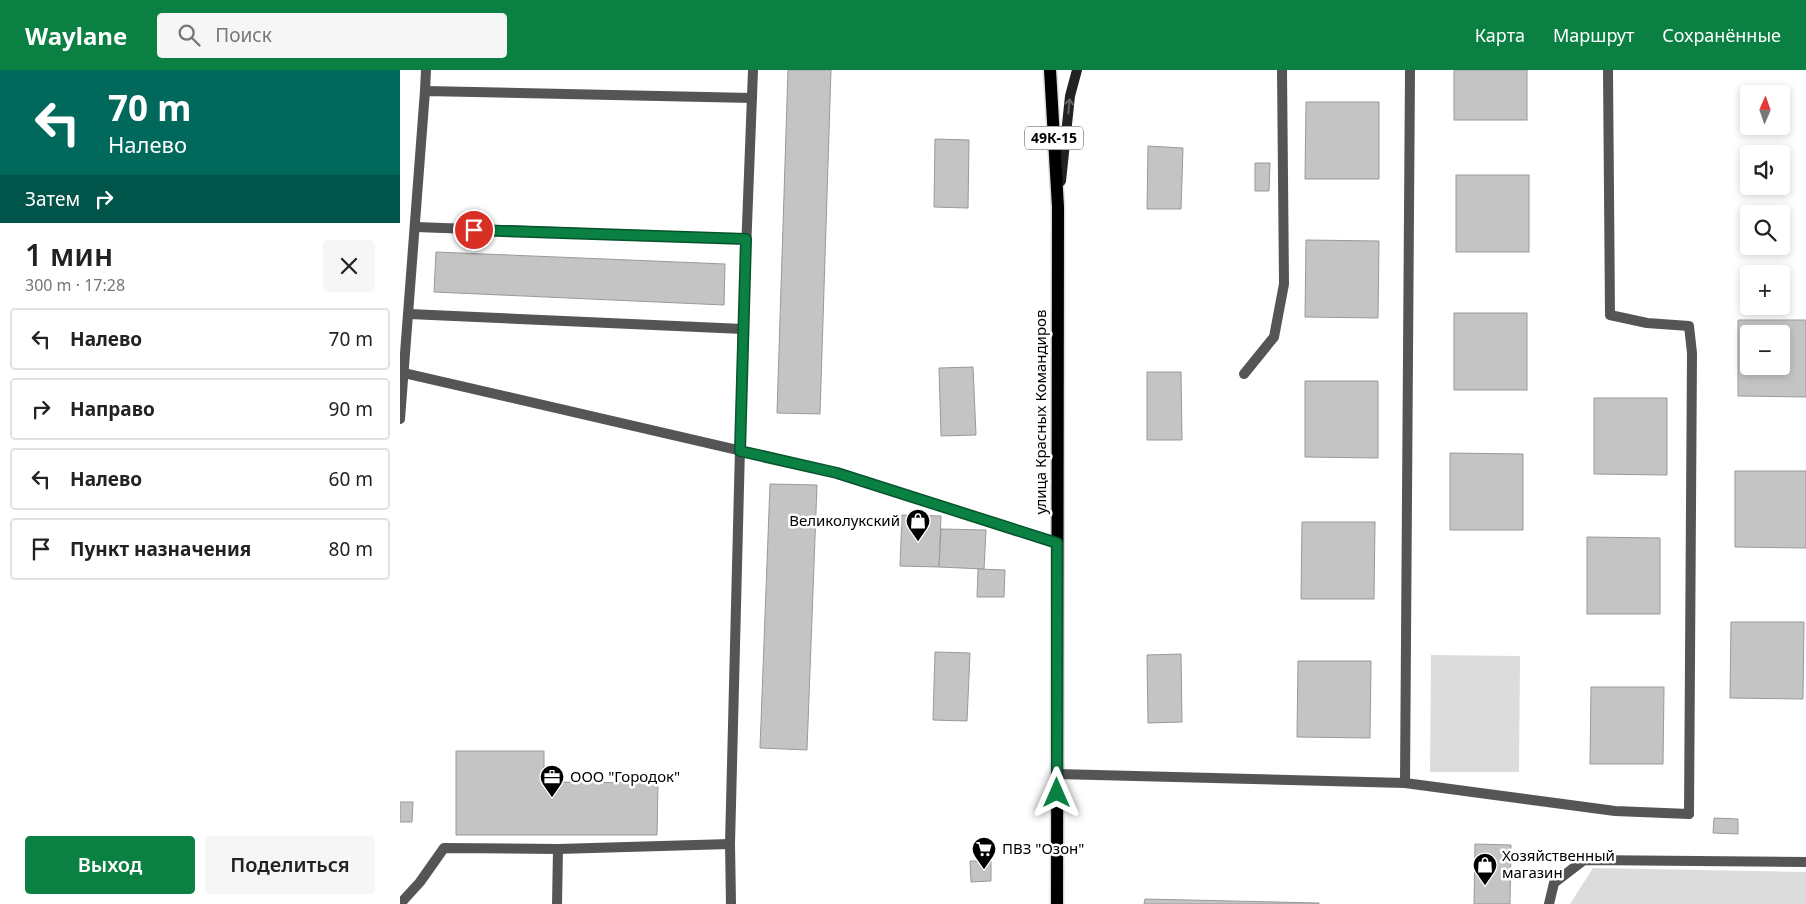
<!DOCTYPE html>
<html lang="ru">
<head>
<meta charset="utf-8">
<style>
	:root { --surface:#fff; --page:#f6f6f6; --text:#222; --muted:#767676; --line:#e0e0e0; --accent:#0b8043 }
	body { margin:0; font-family:"Noto Sans",sans-serif; background:var(--page); color:var(--text); height:100vh; display:flex; flex-direction:column; font-size:19px; white-space:nowrap }
	* { box-sizing:border-box; margin:0 }
	p { font-size:16px; color:var(--muted) }
	.icon { flex:none; width:28px; height:28px; fill:none; stroke:currentColor; stroke-width:2; stroke-linecap:round; stroke-linejoin:round }
	.map { position:relative; flex:1; overflow:hidden }
	.details { display:flex; flex-direction:column; background:var(--surface); width:400px }
	.details>* { flex:none }
	.hud { background:#00695c; color:#fff; overflow:hidden }
	.needle { width:32px; rotate:2deg }
	.controls { position:absolute; left:1340px; top:15px; display:grid; gap:10px }
	.controls a { display:grid; place-items:center; width:50px; height:50px; border-radius:5px; background:var(--surface); box-shadow:0 2px 8px #0003; font-size:25px }
	.pin { position:absolute; display:grid; place-items:center; width:42px; height:42px; color:#fff; margin:-21px; border:2px solid #fff; border-radius:50%; box-shadow:0 1px 5px #0007 }
	.me { position:absolute; width:55px; margin:-28px; rotate:0deg; stroke-linejoin:round; filter:drop-shadow(0 0 4px #0008) }
	.turn { display:flex; align-items:center; gap:18px; height:105px; padding:0 25px; font-size:22px }
	.turn .icon { width:65px; height:65px; stroke-width:2.5 }
	.turn b { display:block; font-size:35px; line-height:42px }
	.then { display:flex; align-items:center; height:48px; padding:0 25px; background:#0003; gap:10px; font-size:19px }
	.round { display:grid; place-items:center; flex:none; width:52px; height:52px; border-radius:5px; background:var(--page) }
	.head { display:flex; align-items:center; justify-content:space-between; height:85px; padding:0 25px }
	h1 { font-size:30px; font-weight:600; line-height:38px }
	.primary-button { display:flex; gap:10px; margin-top:auto; padding:10px 25px }
	.primary-button a { flex:1; height:58px; border-radius:5px; background:var(--accent); color:#fff; font-size:20px; font-weight:600; line-height:58px; text-align:center }
	.primary-button a+a { background:var(--page); color:var(--text) }
	ul { padding:0; list-style:none }
	li { display:flex; align-items:center; gap:15px; height:62px; margin:0 10px 8px; padding:0 15px; border:2px solid var(--line); border-radius:5px }
	li div { flex:1 }
	li b { display:block; font-size:19px }
	li em { font-style:normal }
	header { display:flex; align-items:center; gap:30px; box-sizing:border-box; height:70px; padding:0 25px; background:var(--accent); color:#fff }
	header strong { font-size:24px }
	nav { display:flex; gap:28px; margin-inline-start:auto; font-size:18px }
	.search { width:350px; height:45px; background:var(--page); display:flex; align-items:center; gap:12px; box-sizing:border-box; padding:0 18px; border-radius:5px; color:var(--muted); font-size:19px }
	main { display:flex; flex:1; min-height:0 }
	.map>svg:first-child { display:block }
</style>
</head>
<body>
<header>
<strong>Waylane</strong>
<div class="search"><svg class="icon" aria-label="search" viewBox="0 0 24 24"><circle cx="10" cy="10" r="6"/><path d="M15 15l6 6"/></svg>Поиск</div>
<nav><a>Карта</a><a>Маршрут</a><a>Сохранённые</a></nav>
</header>
<main>
<section class="details">
<div class="hud">
<div class="turn"><svg class="icon" aria-label="left" viewBox="0 0 24 24"><path d="M17 20v-9H6M10 6l-5 5 5 5"/></svg><div><b>70 m</b>Налево</div></div>
<div class="then">Затем<svg class="icon" aria-label="right" viewBox="0 0 24 24"><path d="M7 20v-9h11M14 6l5 5-5 5"/></svg></div>
</div>
<div class="head"><div><h1>1 мин</h1><p>300 m · 17:28</p></div><a class="round"><svg class="icon" aria-label="close" viewBox="0 0 24 24"><path d="M6 6l12 12M18 6L6 18"/></svg></a></div>
<ul>
<li><svg class="icon" aria-label="left" viewBox="0 0 24 24"><path d="M17 20v-9H6M10 6l-5 5 5 5"/></svg><div><b>Налево</b></div><em>70 m</em></li>
<li><svg class="icon" aria-label="right" viewBox="0 0 24 24"><path d="M7 20v-9h11M14 6l5 5-5 5"/></svg><div><b>Направо</b></div><em>90 m</em></li>
<li><svg class="icon" aria-label="left" viewBox="0 0 24 24"><path d="M17 20v-9H6M10 6l-5 5 5 5"/></svg><div><b>Налево</b></div><em>60 m</em></li>
<li><svg class="icon" aria-label="arrive" viewBox="0 0 24 24"><path d="M6 21V4h12l-3 4 3 4H6"/></svg><div><b>Пункт назначения</b></div><em>80 m</em></li>
</ul>
<div class="primary-button"><a>Выход</a><a>Поделиться</a></div>
</section>
<div class="map">
<svg width="1406" height="834" viewBox="0 0 1406 834">
	<rect width="100%" height="100%" fill="#fff"/>
	<g fill="#dcdcdc">
		<polygon points="1031,585 1120,586 1119,702 1030,702"/>
		<polygon points="1193,798 1406,802 1406,834 1170,834"/>
	</g>
	<g fill="#c4c4c4" stroke="#999" fill-rule="evenodd">
		<polygon points="388,0 431,0 420,344 377,343"/>
		<rect x="1054" y="0" width="73" height="50"/>
		<polygon points="906,32 979,32 979,109 905,109"/>
		<polygon points="535,69 569,70 568,138 534,137"/>
		<polygon points="748,76 783,78 781,139 747,139"/>
		<polygon points="855,93 870,93 869,121 855,121"/>
		<rect x="1056" y="105" width="73" height="77"/>
		<polygon points="906,170 979,171 978,248 905,247"/>
		<polygon points="36,182 325,194 324,235 34,222"/>
		<rect x="1054" y="243" width="73" height="77"/>
		<path d="M1338,250H1406V327L1338,326ZM1349,264H1381V296H1349Z"/>
		<polygon points="573,297 576,365 541,366 539,298"/>
		<polygon points="747,302 781,302 782,370 747,370"/>
		<polygon points="905,311 978,311 978,388 905,387"/>
		<polygon points="1194,328 1267,328 1267,405 1194,404"/>
		<polygon points="1050,383 1123,384 1123,460 1050,460"/>
		<polygon points="1335,401 1406,401 1406,478 1335,477"/>
		<polygon points="370,414 417,415 407,680 360,678"/>
		<polygon points="502,445 541,446 539,497 500,496"/>
		<polygon points="902,452 975,452 974,529 901,529"/>
		<polygon points="541,459 586,460 584,499 539,497"/>
		<polygon points="1187,467 1260,468 1260,544 1187,544"/>
		<polygon points="578,499 605,500 604,527 577,527"/>
		<polygon points="1331,552 1404,552 1403,629 1330,628"/>
		<polygon points="535,582 570,583 567,651 533,650"/>
		<polygon points="781,584 782,652 748,653 747,585"/>
		<polygon points="898,591 971,591 970,668 897,667"/>
		<polygon points="1191,617 1264,617 1263,694 1190,694"/>
		<polygon points="56,681 144,681 144,712 258,713 257,765 56,765"/>
		<polygon points="0,732 13,732 12,752 0,752"/>
		<polygon points="1314,748 1338,749 1338,764 1313,763"/>
		<polygon points="1075,774 1111,775 1110,834 1074,834"/>
		<polygon points="570,791 591,791 591,811 571,812"/>
		<polygon points="745,829 919,833 919,834 744,834"/>
	</g>
	<g fill="none" stroke-linecap="round" stroke-linejoin="round">
		<defs>
			<polyline id="primary" points="650,0 658,137 657,834"/>
		</defs>
		<use href="#primary" stroke="#dbdbdb" stroke-width="15"/>
		<g stroke="#555" stroke-width="10">
			<polyline points="1208,0 1210,245 1247,253 1289,256 1292,283 1289,744"/>
			<polyline points="25,21 26,0"/>
			<polyline points="16,157 346,169"/>
			<polyline points="9,244 343,259"/>
			<polyline points="0,302 437,403 657,473"/>
			<polyline points="844,304 874,267 884,214 882,0"/>
			<polyline points="0,349 25,21 352,28"/>
			<polyline points="0,834 20,812 44,778 158,779 330,774"/>
			<polyline points="157,834 158,779"/>
			<polyline points="331,834 330,774 343,259 353,0"/>
			<polyline points="1149,834 1154,813 1184,790 1406,792"/>
		</g>
		<g stroke="#555" stroke-width="10">
			<polyline points="657,704 1005,713 1215,741 1289,744"/>
			<polyline points="1005,713 1010,0"/>
		</g>
		<polyline stroke="#222" stroke-width="10" points="661,111 670,26 677,0"/>
		<use href="#primary" stroke="#000" stroke-width="12"/>
	</g>
	<defs><path id="oneway-shaft" d="M-6 0H5M1.5-3L5.5 0L1.5 3" fill="none" stroke-width="1.6" stroke-linecap="round" stroke-linejoin="round" transform="scale(1.25)"/></defs>
	<use stroke="#646464" href="#oneway-shaft" transform="translate(669 36) rotate(-84)"/>
	<g fill="none" stroke-linecap="round" stroke-linejoin="round">
		<defs>
			<polyline id="route" points="74,160 346,169 340,381 437,403 657,473 657,723"/>
		</defs>
		<use href="#route" stroke="#07532c" stroke-width="12"/>
		<use href="#route" stroke="#0b8043" stroke-width="9"/>
	</g>
	<defs>
		<symbol id="shop-pin" viewBox="-11 -11 22 30"><path d="M0 17L-7.5 6A9.5 9.5 0 1 1 7.5 6Z" fill="#000" stroke="#fff"/><path d="M-5-2.5h2.3a2.7 3.5 0 0 1 5.4 0H5L5.5 6h-11ZM-1.5-2.5h3a1.5 2.3 0 0 0-3 0Z" fill="#fff"/></symbol>
		<symbol id="office-pin" viewBox="-11 -11 22 30"><path d="M0 17L-7.5 6A9.5 9.5 0 1 1 7.5 6Z" fill="#000" stroke="#fff"/><path d="M-6-3h4V-5.5h4V-3h4V5H-6ZM-1-4.5V-3h2v-1.5ZM-6 0V1H6V0Z" fill="#fff"/></symbol>
		<symbol id="supermarket-pin" viewBox="-11 -11 22 30"><path d="M0 17L-7.5 6A9.5 9.5 0 1 1 7.5 6Z" fill="#000" stroke="#fff"/><path d="M-6-5.5h2.5l.6 2H6L4.5 2H-2.5L-4.4-4H-6ZM-1.5 3.2a1.3 1.3 0 1 0 .1 0ZM3 3.2a1.3 1.3 0 1 0 .1 0Z" fill="#fff"/></symbol>
	</defs>
	<g fill-rule="evenodd">
		<use href="#shop-pin" x="504" y="437" width="28" height="38"/>
		<use href="#office-pin" x="138" y="693" width="28" height="38"/>
		<use href="#supermarket-pin" x="570" y="765" width="28" height="38"/>
		<use href="#shop-pin" x="1071" y="781" width="28" height="38"/>
	</g>
	<g text-anchor="middle" stroke-width="5" stroke-linejoin="round" paint-order="stroke">
		<rect fill="#fff" stroke="#4c4c4c" stroke-width="1" x="625" y="56.5" width="58" height="23" rx="4"/>
		<g font-size="14" font-weight="bold" fill="#000">
			<text x="654" y="73">49К-15</text>
		</g>
		<g font-size="15" fill="#000" stroke="#fff">
			<text transform="translate(641 342) rotate(-90)" y="5">улица Красных Командиров</text>
		</g>
		<g font-size="15" fill="#000" stroke="#fff" text-anchor="start">
			<text x="500" y="456" text-anchor="end">Великолукский</text>
			<text x="170" y="712">ООО "Городок"</text>
			<text x="602" y="784">ПВЗ "Озон"</text>
			<text x="1102" y="791">Хозяйственный<tspan x="1102" dy="17">магазин</tspan></text>
		</g>
	</g>
</svg>
<div class="controls">
<a><svg class="needle" viewBox="-14 -14 28 28"><path d="M0-13l5 13h-10z" fill="#e53935"/><path d="M0 13l5-13h-10z" fill="#767676"/></svg></a>
<a><svg class="icon" aria-label="sound" viewBox="0 0 24 24"><path d="M4 9h4l5-4v14l-5-4H4zM17 9q2 3 0 6"/></svg></a>
<a><svg class="icon" aria-label="search" viewBox="0 0 24 24"><circle cx="10" cy="10" r="6"/><path d="M15 15l6 6"/></svg></a>
<a>+</a>
<a>−</a>
</div>
<div class="pin" style="left:74px;top:160px;background:#d93025"><svg class="icon" aria-label="arrive" viewBox="0 0 24 24"><path d="M6 21V4h12l-3 4 3 4H6"/></svg></div>
<svg class="me" style="left:657px;top:723px" viewBox="-20 -20 40 40"><path d="M0-17L14 15 0 8-14 15z" fill="#0b8043" stroke="#fff" stroke-width="4"/></svg>
</div>
</main>
</body>
</html>
